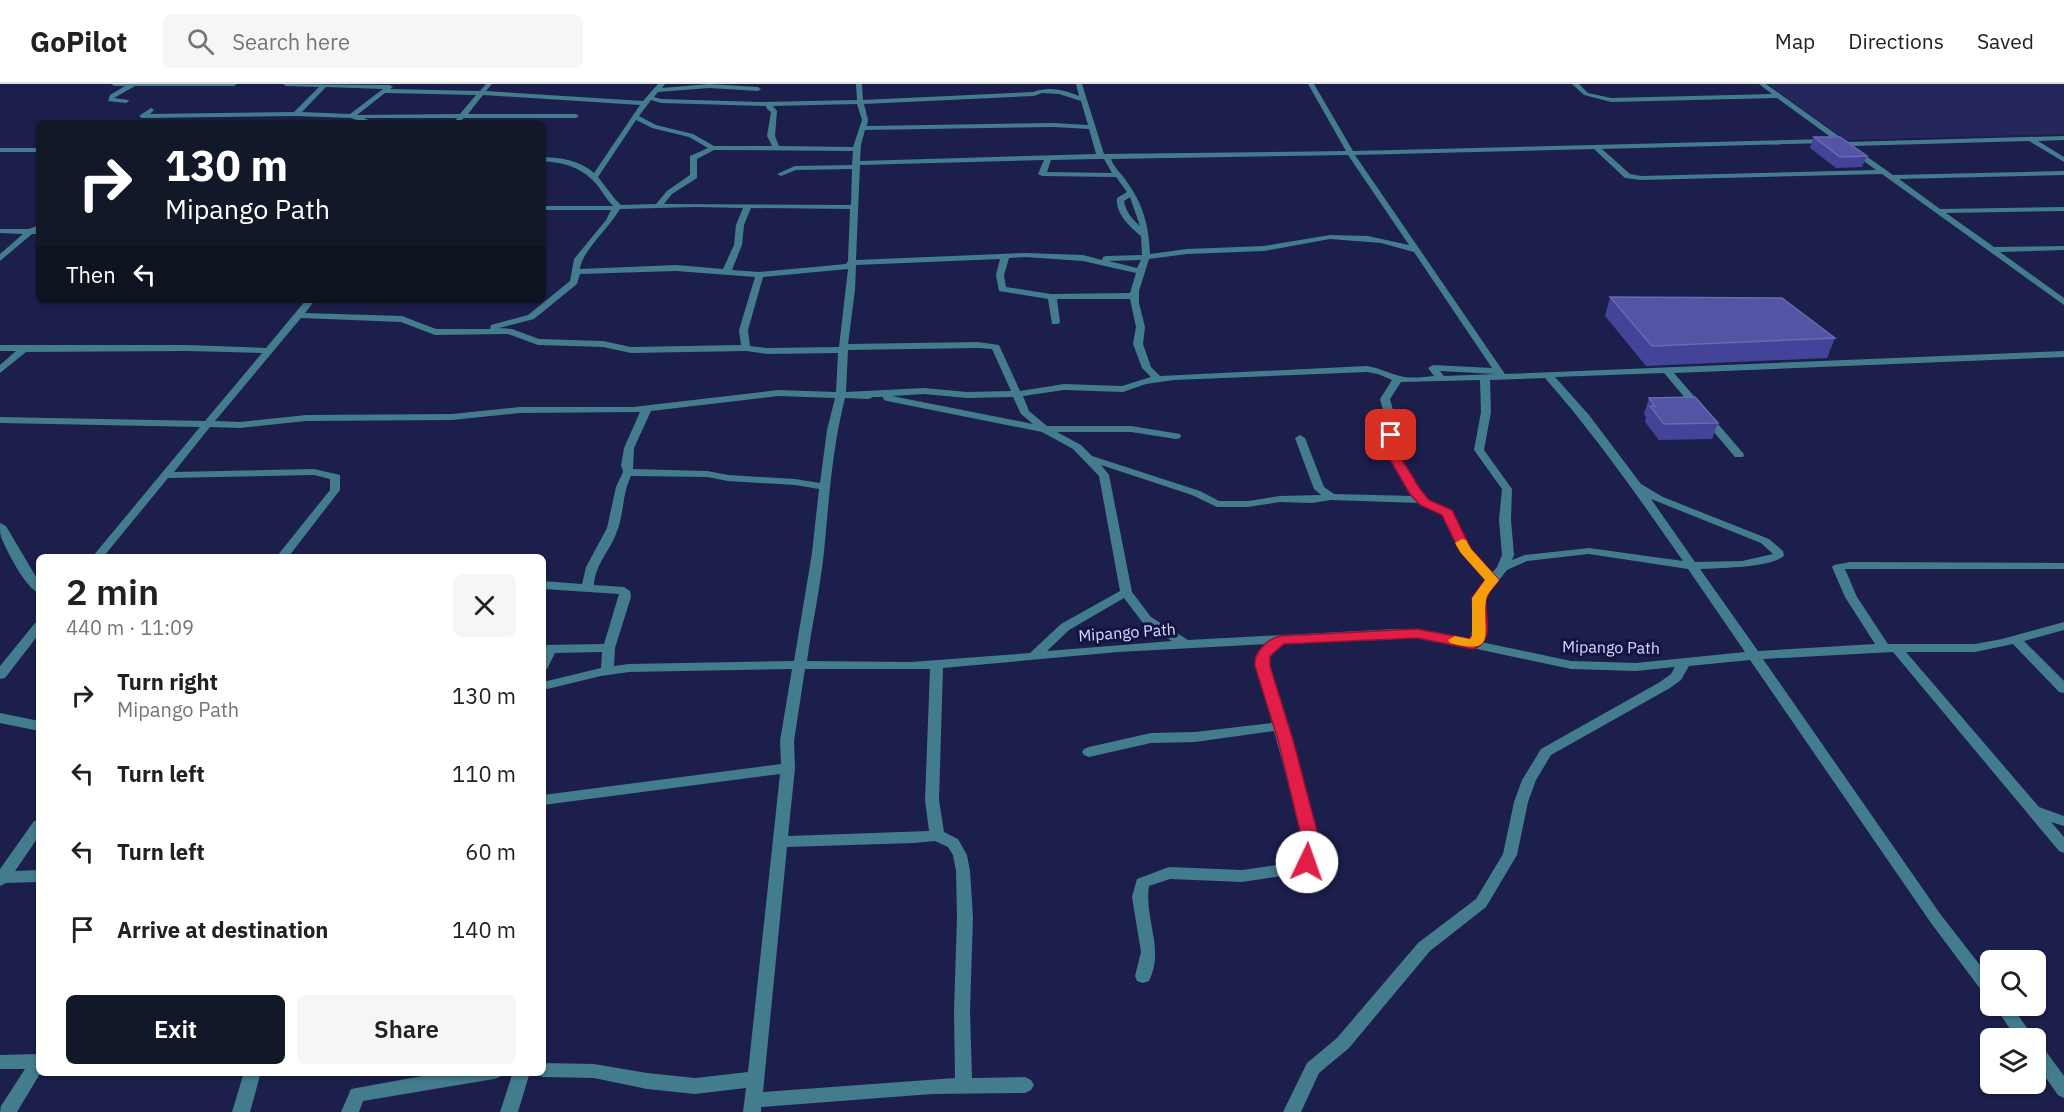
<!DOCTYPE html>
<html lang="en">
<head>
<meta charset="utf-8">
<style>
	:root { --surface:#fff; --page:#f6f6f6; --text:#202124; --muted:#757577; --line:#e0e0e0; --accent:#111827 }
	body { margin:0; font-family:"IBM Plex Sans",sans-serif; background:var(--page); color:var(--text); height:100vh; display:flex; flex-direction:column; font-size:22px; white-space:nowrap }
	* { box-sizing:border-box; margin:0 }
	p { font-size:20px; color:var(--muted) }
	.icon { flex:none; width:33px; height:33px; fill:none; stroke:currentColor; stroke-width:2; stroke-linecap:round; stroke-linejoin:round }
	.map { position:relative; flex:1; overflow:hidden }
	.side { position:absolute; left:36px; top:470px; width:510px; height:522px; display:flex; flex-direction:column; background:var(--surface); border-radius:9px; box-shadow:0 2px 4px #0004 }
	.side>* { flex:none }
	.hud { position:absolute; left:36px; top:36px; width:510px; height:183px; border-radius:9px; box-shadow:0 2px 4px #0004; background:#111827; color:#fff; overflow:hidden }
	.controls { position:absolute; left:1980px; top:866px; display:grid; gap:12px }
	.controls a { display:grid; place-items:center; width:66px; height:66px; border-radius:9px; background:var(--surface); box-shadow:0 2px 4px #0004; font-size:30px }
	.pin { position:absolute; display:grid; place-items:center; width:51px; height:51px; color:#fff; margin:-26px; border-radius:12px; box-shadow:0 3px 9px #0006 }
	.me { position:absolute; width:66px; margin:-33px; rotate:3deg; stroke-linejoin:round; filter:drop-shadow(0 0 4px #0008) }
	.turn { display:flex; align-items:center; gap:21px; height:126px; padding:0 30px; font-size:27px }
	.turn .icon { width:78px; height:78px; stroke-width:2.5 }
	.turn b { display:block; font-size:42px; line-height:51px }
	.then { display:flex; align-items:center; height:57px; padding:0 30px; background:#0003; gap:12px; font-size:22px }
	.round { display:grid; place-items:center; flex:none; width:63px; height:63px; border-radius:9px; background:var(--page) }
	.head { display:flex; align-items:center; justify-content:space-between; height:102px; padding:0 30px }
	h1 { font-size:36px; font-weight:600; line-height:45px }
	.button { display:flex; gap:12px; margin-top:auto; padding:12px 30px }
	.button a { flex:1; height:69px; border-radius:9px; background:var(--accent); color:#fff; font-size:24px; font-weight:600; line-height:69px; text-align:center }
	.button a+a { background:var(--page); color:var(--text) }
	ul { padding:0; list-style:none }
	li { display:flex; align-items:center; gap:18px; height:78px; padding:0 30px }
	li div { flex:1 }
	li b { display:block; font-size:22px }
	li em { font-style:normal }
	header { display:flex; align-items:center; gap:36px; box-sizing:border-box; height:84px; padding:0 30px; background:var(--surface); border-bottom:2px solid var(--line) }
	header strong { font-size:28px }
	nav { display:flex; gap:33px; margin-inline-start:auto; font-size:21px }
	.search { width:420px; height:54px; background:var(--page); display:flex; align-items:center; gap:15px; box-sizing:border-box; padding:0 21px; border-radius:9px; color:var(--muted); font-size:22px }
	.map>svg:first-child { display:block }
</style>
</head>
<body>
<header>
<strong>GoPilot</strong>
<div class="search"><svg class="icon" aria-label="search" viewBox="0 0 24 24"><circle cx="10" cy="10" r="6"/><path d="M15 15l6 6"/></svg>Search here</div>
<nav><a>Map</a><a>Directions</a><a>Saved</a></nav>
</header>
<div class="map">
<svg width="2064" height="1028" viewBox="0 0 2064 1028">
	<rect width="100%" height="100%" fill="#1c1e4c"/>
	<polygon fill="#24265c" points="1768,0 2064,0 2064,50 1846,56"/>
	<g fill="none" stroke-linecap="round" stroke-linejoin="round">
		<g fill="#437c8c" fill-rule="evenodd">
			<polygon points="111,0 237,0 234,2 135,2 114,14 128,16 129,17 126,19 108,17 110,11 125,2 114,2"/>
			<path d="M283,0L390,1L393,3L390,5L480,7L486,0H492L486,7L643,17L658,0H665L662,4L709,0L758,3L761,5L758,7L709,4L658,8L654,13L661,15L761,18L857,16L856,0H862L863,16L1033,8C1050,2 1064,6 1079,12L1076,0H1082L1104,70L1346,67L1308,0H1314L1353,67L1829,55L1833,57L1829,59L1602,65L1630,90L1641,92L1876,86L1777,14L1611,18L1584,11L1572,0H1579L1588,9L1611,14L1772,10L1759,0H1766L1847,58L2064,52V56L2038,57L2064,73V78L2029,57L1852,62L1893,91L2064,87V91L1899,95L1940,125L2064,123V127L1946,129L1994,163L2064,162V166L2000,168L2064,214V221L1882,90L1641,96L1625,94L1594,65L1355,71L1505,290L2064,267V273L1674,289L1743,369L1744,371L1743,373H1735L1664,289L1555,293L1589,331L1641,400L1663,413L1769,455L1783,467L1784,472C1769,484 1720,484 1700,485L1758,567L1875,560L1845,513L1832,483L1834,481L1850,478L2064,479V485H1845L1857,513L1888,560H1975L2002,555L2064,538V546L2024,557L2064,597V609L2059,608L2013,560L1975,568H1906L2039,723L2064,732V742L2051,738L2064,753V769L2059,767L1893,568L1763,575L1941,831L1990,894V912L1984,910L1931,839L1750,576L1689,582L1681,596L1670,604L1551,671L1536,696L1528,718L1517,771L1486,823L1430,867L1349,964L1319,989L1301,1028H1283L1307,979L1337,954L1418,859L1476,815L1503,770L1514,718L1522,696L1541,665L1660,598L1671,590L1675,583L1636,587L1571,585L1435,556L1395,553L1284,559L1267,576L1285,639L1288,642L1286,644L1315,747L1314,778L1312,782L1295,790L1242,798L1170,795L1149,802C1144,836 1165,864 1149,897L1143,899L1137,897L1135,892L1141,868L1132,813L1137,795L1169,783L1242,786L1292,779L1300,775L1301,747L1274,647L1195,658L1151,659L1089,673L1084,671L1082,668L1084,665L1089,663L1151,649L1195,648L1272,639L1255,576L1260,567L1268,560L1118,568L943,584L939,716L944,748L958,755L967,771L970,787L973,833L970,927L972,994L1025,993L1031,996L1034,1001L1031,1006L1025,1009L932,1010L761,1023V1028H743L746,1004L695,1010L647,1005L594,994L543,993L537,991L536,988H543V979L594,980L647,989L695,994L748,988L780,690L543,721V711L781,680L780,657L792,585L629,588L601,592L543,606V598L601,584L602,568L555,569L547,585L543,586V561L604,560L619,510L543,505V497L582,500L586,483L607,444L616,403L623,388L621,381L624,364L640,328L520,329L452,336L306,337L240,344L210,343L174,388L314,385L340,391V406L289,472H277L330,406V395L314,391L168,394L104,472H93L200,343L0,339V333L205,337L262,269L187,267L26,268L0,289V281L16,267H0V261H187L266,264L306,216H315L305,229L402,232L436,245H490L491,241L528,231L570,197L574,175L606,136L611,126H543V122H613C607,116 603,109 598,102C583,84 567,79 543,77V73C562,74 579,76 594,89L640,21L483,11L468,30H576L579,32L576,34H464L459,38L456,36L457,34H364L375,39H365L351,34L296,32L142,34L139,32L151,24L154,26L150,30L294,28L319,3L286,2ZM326,3L383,5L350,30L302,28ZM385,9L476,11L460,30L357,31ZM1042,9L1059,10L1081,17L1088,41L1054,39L867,42L868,36L864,20L1034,12ZM651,16L661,19L766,22L767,25L771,28L767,52L772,62H714L693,50L656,41L639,32ZM857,20L862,36L853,63L779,62L775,52L777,27L773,22ZM636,36L652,44L689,53L708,64L690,72V91L667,107L656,120L621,121L615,115L598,93ZM1054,43L1089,45L1096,70L860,77L861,61L865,46ZM714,66L853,67L852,81L795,82L777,90L781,92L796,86L852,85L851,121L664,120L672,110L697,94V75ZM1348,71L1409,161L1368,152L1330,151L1264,162L1187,165L1150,170C1149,142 1143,120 1127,98C1122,90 1114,84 1111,75ZM1098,75H1104L1112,89L1047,88L1051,76ZM1044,76L1038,90L1042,92L1116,93L1127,108L1117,114C1115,129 1130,143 1141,152L1142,171L1106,172L1103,173L1102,176L1083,171L1025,169L856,176L860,81ZM1130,113L1140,142C1132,135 1126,128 1124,117ZM696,123L743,124L736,141L734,161L723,185L676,181L580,185C581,168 610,143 620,125ZM751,124L850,125L848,177L846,180L759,188L732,186L742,161L744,141ZM1330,155L1381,159L1414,168L1492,284L1433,281L1428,284L1434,292C1423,293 1410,295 1400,292C1388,289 1380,284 1367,282L1160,292L1151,283L1143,260L1145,243L1139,219V207L1149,175L1187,170L1264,167ZM1025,173L1083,177L1136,189L1130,209L1051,210L1006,203L1004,191L1009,174ZM1000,175L996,191L999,207L1048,215L1052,240H1058L1060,238L1057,215H1130L1136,243L1133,260L1142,284L1151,293L1122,302L1064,300L1020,307L999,261L978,258L848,260L855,206L856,181ZM1141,176L1137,184L1109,177ZM848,185L839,263L767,264L750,262L748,246L763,193ZM676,187L755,193L739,246L741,261L631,263L603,257L539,255L512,245L499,244L534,235L577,200L580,190ZM301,234L401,238L435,251L508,250L538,261L603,263L631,269L746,267L767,270L838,269L836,308L778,306L633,323H520L452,330L306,331L240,338L215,337ZM978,264L992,265L1011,307L967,308L924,304L846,308L848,266ZM1440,287L1496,290L1444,292ZM1367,288L1378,290L1392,296L1380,315L1386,337L1387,369L1414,412L1334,410L1324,403L1305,354L1300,351L1295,354L1314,405L1321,411L1280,412L1248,417H1219L1200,407L1092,372L1081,361L1057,348H1131L1176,355L1180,354L1181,352L1180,350L1131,342H1047L1029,327L1023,312L1064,306L1123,308L1146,300L1174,296ZM1545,294C1596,352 1639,414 1683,477L1589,464L1525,471L1512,476L1514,471L1511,436L1512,405L1484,366L1491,328L1490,296ZM1480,296L1481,328L1474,366L1502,405L1499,436L1502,471L1497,483L1492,489L1470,465L1452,426L1428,417L1397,369L1396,337L1390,315L1401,298ZM924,310L967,314L1013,313L1021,330L1033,340L892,312ZM778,312L835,314L827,346L820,399L795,395L728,391L707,387L633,385L634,364L651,327ZM873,313H883L884,316L887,317L1042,348L1073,365L1099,392L1120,507L1061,540L1030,569L911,578L807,577C812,541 820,505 824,468C829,416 832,365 845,314L869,315ZM1101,381L1192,411L1217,423H1248L1280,418L1312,419L1331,416L1419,419L1443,430L1459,466L1486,497L1473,514L1474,538L1470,555L1435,548L1395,545L1188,556L1151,533L1132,508L1109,391ZM631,392L707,393L728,397L795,401L819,405L812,469L794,577L629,580L614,582L615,564L631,513L630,507L624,503L594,501C595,481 609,468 616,450C624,432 622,410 631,392ZM1651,415L1761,459L1773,470L1742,477L1695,478ZM1589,470L1688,485L1745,568L1636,579L1571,577L1481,558L1486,544L1485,514L1507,486L1527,477ZM1124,514L1143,539L1172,557L1047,567L1069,546ZM805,585H930L925,716L929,747L788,752L795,684L794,657ZM935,757L948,763L953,771L956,787L957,833L954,927L955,994L763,1008L787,763L914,759Z"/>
			<rect x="0" y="64" width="39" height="4"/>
			<polygon points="39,141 38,150 32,150 0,177 0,170 23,150 0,149 0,145 29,145"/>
			<path d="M0,439L6,442L39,498V509C25,504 7,467 1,453C0,449 0,444 0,439Z"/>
			<polygon points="39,538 39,550 5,594 0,595 0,582 35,539"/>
			<polygon points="0,629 39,637 39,647 0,639"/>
			<polygon points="39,736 39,752 15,787 39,786 39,798 6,799 0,802 0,785 34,737"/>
			<polygon points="1994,921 2011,921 2034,954 2016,954"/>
			<polygon points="2036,960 2042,962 2064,992 2064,1014 2058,1011 2036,980"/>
			<polygon points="39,970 39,988 41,988 17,1028 0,1028 1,1022 25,985 0,985 0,971"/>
			<polygon points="244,988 261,988 250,1028 232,1028"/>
			<polygon points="444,988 502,988 500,993 494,995 363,1017 359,1028 341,1028 351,1005"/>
			<polygon points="513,988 530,988 518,1028 500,1028"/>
		</g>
	</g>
	<g fill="#434499">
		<polygon points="1814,53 1867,72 1862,83 1836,84 1810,64"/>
		<polygon points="1610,213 1835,254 1827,274 1646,282 1605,232"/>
		<polygon points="1649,314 1718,339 1712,355 1659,356 1645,338 1646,333 1644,330"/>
	</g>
	<g fill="#5354a4" stroke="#686ab2" stroke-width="1.5">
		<polygon points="1814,53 1840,53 1867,72 1840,73"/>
		<polygon points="1610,213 1782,214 1835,254 1652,262"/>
		<polygon points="1695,313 1718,339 1664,340 1650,322 1655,322 1649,314"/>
	</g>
	<path fill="#e11d48" stroke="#92132f" stroke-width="1.5" d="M1391,348L1397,351L1398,369L1420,405L1429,416L1452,426L1471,465L1499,496C1495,502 1487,509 1486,516C1485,532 1495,559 1473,565L1417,554L1284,560L1270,572V582L1293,656L1317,747L1315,778L1313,783L1307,785L1301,783L1298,778L1300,747L1278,656L1255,582C1253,568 1268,555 1280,552L1417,545L1470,555L1474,544L1472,514L1485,496L1459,466L1442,431L1420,421L1410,410L1386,369L1385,351Z"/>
	<path fill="#f59e0b" d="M1462,455L1466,456L1471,465L1499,496C1495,502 1487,509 1486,516C1481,548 1500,572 1450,559L1448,556L1455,552L1470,555L1472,552V514L1485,496L1461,469L1455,459Z"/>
	<g text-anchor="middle" stroke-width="6" stroke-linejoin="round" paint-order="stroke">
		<g font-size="16" fill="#d8defc" stroke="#141341">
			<text transform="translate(1127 548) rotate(-4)" y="6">Mipango Path</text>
			<text transform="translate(1611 563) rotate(1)" y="6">Mipango Path</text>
		</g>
	</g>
</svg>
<div class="controls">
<a><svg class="icon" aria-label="search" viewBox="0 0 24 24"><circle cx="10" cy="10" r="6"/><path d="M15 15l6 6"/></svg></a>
<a><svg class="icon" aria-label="layers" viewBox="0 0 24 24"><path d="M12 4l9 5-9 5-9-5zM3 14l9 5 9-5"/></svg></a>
</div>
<div class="pin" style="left:1391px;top:351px;background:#d93025"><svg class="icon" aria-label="arrive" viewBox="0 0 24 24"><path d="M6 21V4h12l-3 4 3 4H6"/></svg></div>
<svg class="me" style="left:1307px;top:778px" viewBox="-20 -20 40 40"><circle r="19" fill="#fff"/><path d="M0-13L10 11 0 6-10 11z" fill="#e11d48"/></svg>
<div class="hud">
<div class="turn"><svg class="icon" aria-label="right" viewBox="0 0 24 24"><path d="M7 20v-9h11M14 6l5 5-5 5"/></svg><div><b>130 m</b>Mipango Path</div></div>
<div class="then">Then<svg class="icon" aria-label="left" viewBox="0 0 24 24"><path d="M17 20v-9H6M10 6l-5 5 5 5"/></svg></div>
</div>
<section class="side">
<div class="head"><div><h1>2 min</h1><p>440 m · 11:09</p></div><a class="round"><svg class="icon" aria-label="close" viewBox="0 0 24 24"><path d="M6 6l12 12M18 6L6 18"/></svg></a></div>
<ul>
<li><svg class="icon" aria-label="right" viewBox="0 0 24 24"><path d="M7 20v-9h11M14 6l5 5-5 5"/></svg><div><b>Turn right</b><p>Mipango Path</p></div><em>130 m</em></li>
<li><svg class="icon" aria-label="left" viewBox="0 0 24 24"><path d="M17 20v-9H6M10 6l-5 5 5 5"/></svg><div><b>Turn left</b></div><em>110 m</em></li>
<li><svg class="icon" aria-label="left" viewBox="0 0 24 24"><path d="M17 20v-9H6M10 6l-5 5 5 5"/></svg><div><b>Turn left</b></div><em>60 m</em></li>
<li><svg class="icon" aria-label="arrive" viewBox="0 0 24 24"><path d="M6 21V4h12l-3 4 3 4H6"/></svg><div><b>Arrive at destination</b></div><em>140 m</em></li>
</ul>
<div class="button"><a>Exit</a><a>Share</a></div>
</section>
</div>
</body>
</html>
